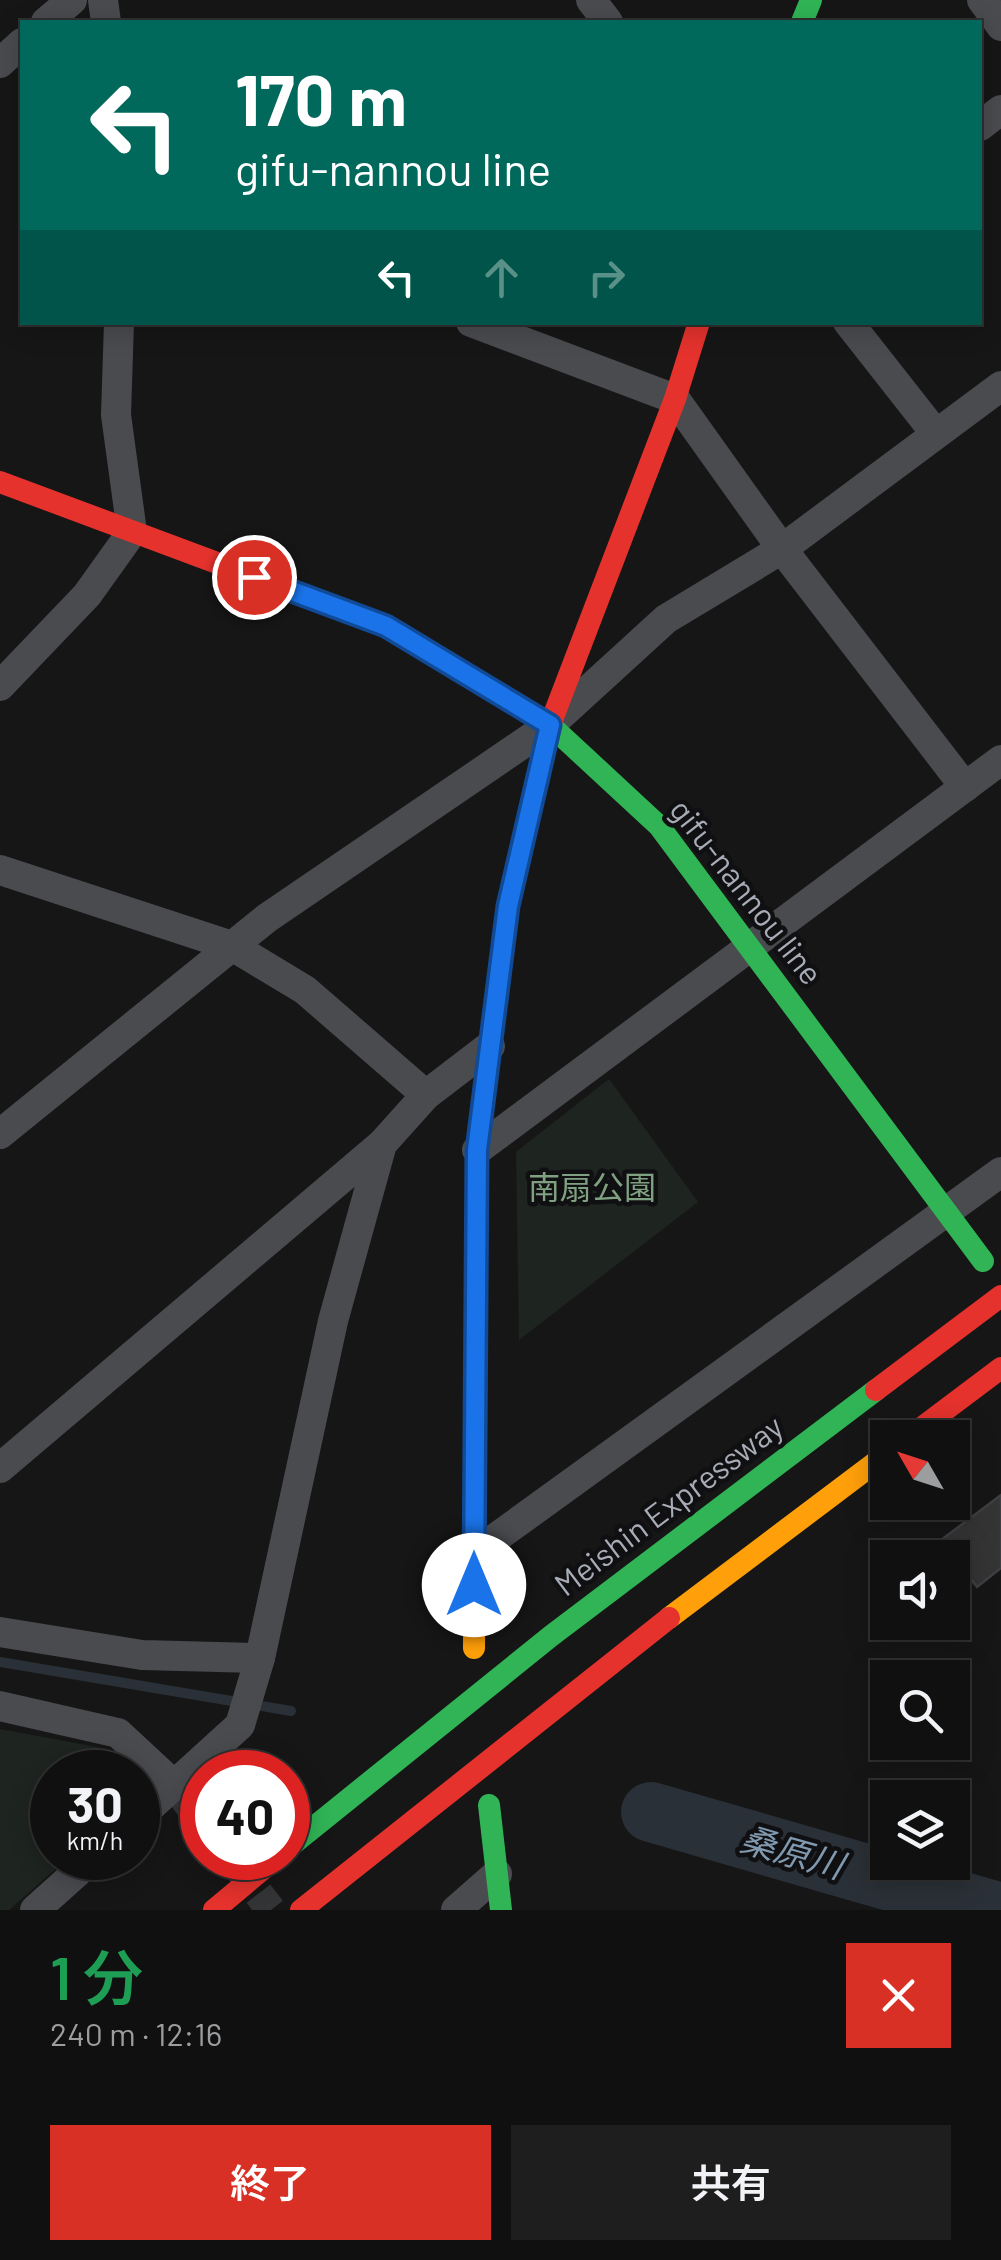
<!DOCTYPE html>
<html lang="ja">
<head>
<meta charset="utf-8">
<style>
	:root { --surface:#101010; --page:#1e1e1e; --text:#f1f3f6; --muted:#9c9d9f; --line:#303030; --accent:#d93025 }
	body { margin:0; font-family:Barlow,"Noto Sans JP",sans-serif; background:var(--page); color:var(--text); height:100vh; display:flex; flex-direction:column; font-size:38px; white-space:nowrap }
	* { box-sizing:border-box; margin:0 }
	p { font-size:32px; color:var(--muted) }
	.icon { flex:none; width:55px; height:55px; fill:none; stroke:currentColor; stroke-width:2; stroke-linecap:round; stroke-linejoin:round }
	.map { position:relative; height:1910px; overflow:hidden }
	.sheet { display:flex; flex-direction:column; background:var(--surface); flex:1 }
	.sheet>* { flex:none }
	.top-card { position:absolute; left:20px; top:20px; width:962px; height:305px; border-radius:0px; box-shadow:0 5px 25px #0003,0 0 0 2px var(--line); background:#00695c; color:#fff; overflow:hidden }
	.needle { width:65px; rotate:309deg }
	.tools { position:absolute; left:870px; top:1420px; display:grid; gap:20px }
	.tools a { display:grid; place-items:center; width:100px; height:100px; border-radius:0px; background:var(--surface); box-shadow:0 5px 25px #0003,0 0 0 2px var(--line); font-size:50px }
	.speed { position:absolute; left:30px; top:1750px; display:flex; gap:20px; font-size:50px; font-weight:700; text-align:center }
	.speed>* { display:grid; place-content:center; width:130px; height:130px; border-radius:50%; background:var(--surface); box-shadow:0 5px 25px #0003,0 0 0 2px var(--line); line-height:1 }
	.speed small { font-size:25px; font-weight:400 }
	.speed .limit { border:15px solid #d22; background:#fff; color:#111 }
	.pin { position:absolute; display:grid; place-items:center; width:85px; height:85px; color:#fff; margin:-42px; border:5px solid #fff; border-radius:50%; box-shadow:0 2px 10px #0007 }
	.me { position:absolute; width:110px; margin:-55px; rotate:0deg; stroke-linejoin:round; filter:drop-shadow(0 0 8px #0008) }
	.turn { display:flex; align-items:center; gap:35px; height:210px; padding:0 50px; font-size:45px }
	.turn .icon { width:130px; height:130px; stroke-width:2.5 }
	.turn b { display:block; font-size:70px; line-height:85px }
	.lanes { display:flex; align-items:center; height:95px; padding:0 50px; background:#0003; justify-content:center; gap:50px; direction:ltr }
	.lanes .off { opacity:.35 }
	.round { display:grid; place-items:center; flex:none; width:105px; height:105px; border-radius:0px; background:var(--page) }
	.headline { display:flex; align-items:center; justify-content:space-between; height:170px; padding:0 50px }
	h1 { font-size:60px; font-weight:600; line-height:75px; color:#1e9e55 }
	.primary-button { display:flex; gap:20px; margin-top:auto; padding:20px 50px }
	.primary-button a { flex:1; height:115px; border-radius:0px; background:var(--accent); color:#fff; font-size:40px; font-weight:600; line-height:115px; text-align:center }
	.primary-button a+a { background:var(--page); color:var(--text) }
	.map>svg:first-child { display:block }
</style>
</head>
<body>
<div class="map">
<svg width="1001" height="1910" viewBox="0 0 1001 1910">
	<rect width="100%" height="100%" fill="#161616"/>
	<g fill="#1e241f">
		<polygon points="609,1079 698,1202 519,1340 516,1152"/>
		<polygon points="0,1729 108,1749 132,1772 52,1772 52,1858 68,1858 9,1910 0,1910"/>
	</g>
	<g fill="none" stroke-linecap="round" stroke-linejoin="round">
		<polyline stroke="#2a3037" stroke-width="10" points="0,1662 291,1711"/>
		<polyline stroke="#2a3037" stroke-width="60" points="651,1812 991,1910"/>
	</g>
	<polygon fill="#343435" stroke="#3e3f42" stroke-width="2.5" points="1001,1495 1001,1568 977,1587 941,1540"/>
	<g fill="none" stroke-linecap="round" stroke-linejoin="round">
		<g stroke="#333436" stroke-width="30" stroke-dasharray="30 15" stroke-linecap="butt">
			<polyline points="174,1785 202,1822"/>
			<polyline points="231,1858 271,1910"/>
		</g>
		<g stroke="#4a4b4f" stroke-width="30">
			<polyline points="103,0 106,22"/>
			<polyline points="591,0 608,22"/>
			<polyline points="982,0 1001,26"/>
			<polyline points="46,22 72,0"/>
			<polyline points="0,63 22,43"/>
			<polyline points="980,126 1001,110"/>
			<polyline points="471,322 675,399 782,549 965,787"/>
			<polyline points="848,322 936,434"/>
			<polyline points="0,686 87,595 132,532 116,415 119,322"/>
			<polyline points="0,870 232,946 305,990 426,1095"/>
			<polyline points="0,1134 267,918 550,725 666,619 782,549 1001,386"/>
			<polyline points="477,1150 1001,760"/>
			<polyline points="0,1468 382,1144"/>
			<polyline points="475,1553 1001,1172"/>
			<polyline points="0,1632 142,1655 260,1658"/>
			<polyline points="0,1706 118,1733 174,1785"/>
			<polyline points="138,1818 240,1725 260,1658 333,1321 382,1144 426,1095 490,1046"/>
			<polyline points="35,1910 93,1858"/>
			<polyline points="456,1910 497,1874"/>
		</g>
		<g stroke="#30b455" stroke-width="22">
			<polyline points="802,22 811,0"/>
			<polyline points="477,681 550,725 659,826 983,1261"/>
			<polyline points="489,1805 501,1910"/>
			<polyline points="288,1848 551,1636 876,1390"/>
		</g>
		<g stroke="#ff9f0a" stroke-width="22">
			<polyline points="669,1618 888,1453"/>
			<polyline points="474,1648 477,1150 508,906 524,837"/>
		</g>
		<g stroke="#e5322d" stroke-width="22">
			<polyline points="0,482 386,626 477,681"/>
			<polyline points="524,837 550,725 675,399 699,322"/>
			<polyline points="876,1390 1001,1296"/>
			<polyline points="908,1438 1001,1368"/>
			<polyline points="214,1910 276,1858"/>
			<polyline points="301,1910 669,1618"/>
		</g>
	</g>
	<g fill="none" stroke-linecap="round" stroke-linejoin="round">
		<defs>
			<polyline id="route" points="254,577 386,626 550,725 508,906 477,1150 474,1585"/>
		</defs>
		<use href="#route" stroke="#114b97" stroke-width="25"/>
		<use href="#route" stroke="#1a73e8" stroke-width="18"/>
	</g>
	<g text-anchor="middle" stroke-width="9" stroke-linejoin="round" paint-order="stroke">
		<g font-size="32" fill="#a8acb6" stroke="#101012">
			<text transform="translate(746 892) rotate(52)" y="11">gifu-nannou line</text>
			<text transform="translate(669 1506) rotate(-37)" y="11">Meishin Expressway</text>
		</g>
		<g font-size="32" fill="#80a082" stroke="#101012">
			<text x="592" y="1199">南扇公園</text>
		</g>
		<g font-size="35" font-style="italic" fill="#8099af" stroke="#101012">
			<text transform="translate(792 1853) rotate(16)" y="12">桑原川</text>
		</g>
	</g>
</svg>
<div class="tools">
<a><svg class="needle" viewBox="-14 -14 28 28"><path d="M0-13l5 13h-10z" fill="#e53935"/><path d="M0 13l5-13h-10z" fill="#9c9d9f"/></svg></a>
<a><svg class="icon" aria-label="sound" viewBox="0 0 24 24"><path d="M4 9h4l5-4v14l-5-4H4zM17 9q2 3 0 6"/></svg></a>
<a><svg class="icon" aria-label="search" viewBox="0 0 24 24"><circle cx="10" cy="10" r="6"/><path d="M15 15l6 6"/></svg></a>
<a><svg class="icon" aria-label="layers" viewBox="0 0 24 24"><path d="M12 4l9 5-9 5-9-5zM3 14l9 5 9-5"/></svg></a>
</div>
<div class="speed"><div>30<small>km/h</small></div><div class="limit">40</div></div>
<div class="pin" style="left:254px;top:577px;background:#d93025"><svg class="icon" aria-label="arrive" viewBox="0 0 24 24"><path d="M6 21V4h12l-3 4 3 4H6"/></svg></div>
<svg class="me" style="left:474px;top:1585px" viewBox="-20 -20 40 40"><circle r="19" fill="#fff"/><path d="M0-13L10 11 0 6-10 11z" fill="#1a73e8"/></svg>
<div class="top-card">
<div class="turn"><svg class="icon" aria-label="left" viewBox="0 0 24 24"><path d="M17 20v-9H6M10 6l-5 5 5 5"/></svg><div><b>170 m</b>gifu-nannou line</div></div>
<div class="lanes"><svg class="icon" aria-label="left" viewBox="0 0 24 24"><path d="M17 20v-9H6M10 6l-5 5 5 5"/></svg><svg class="icon off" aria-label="ahead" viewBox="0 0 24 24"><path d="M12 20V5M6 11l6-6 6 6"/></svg><svg class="icon off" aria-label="right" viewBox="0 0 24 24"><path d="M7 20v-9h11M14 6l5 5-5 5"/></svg></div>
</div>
</div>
<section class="sheet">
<div class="headline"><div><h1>1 分</h1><p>240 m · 12:16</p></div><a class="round" style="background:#d93025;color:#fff"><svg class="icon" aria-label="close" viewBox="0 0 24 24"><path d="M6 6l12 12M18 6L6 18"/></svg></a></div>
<div class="primary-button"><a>終了</a><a>共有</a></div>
</section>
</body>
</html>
